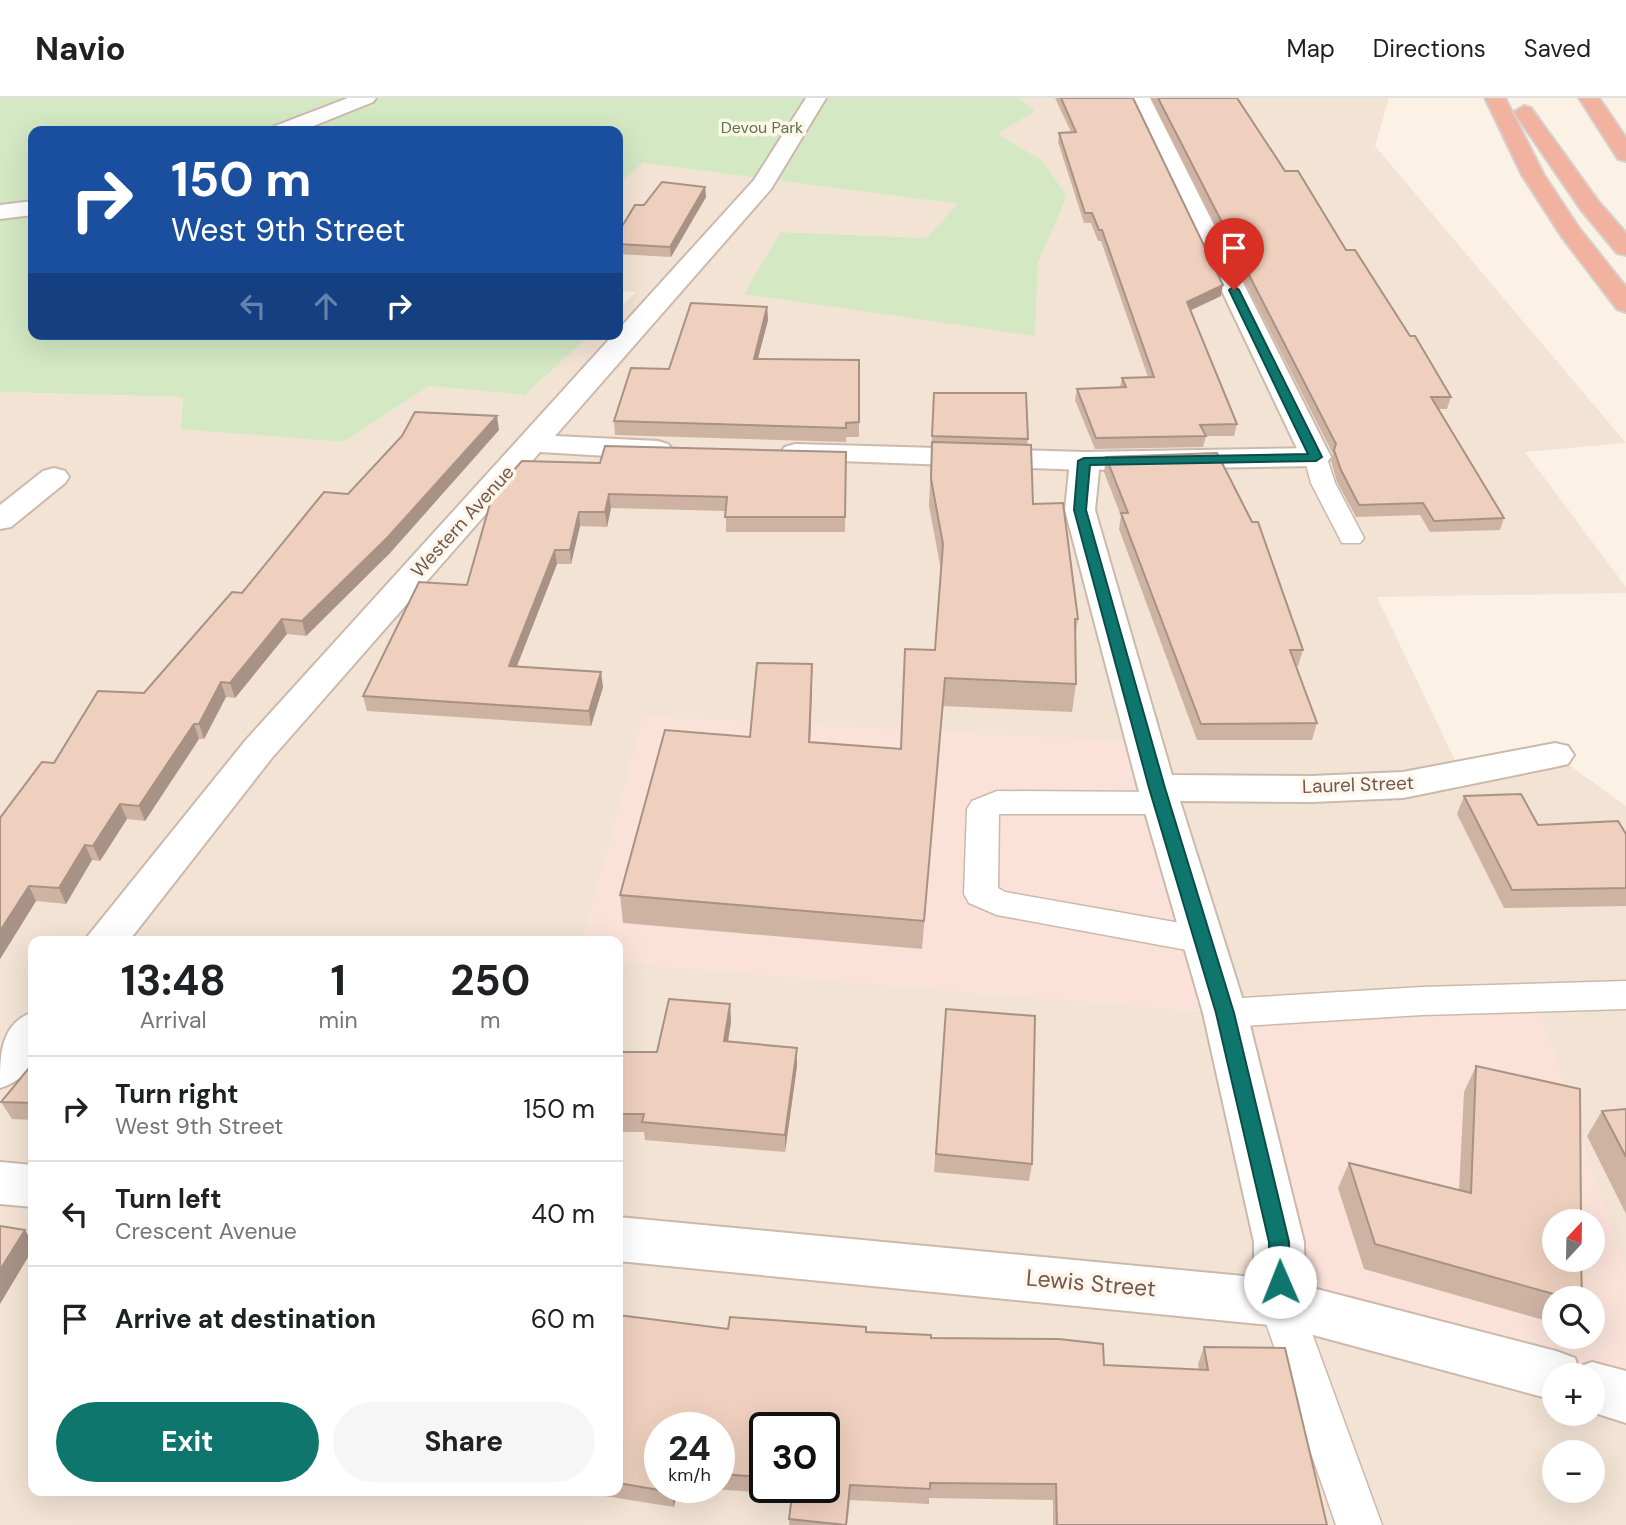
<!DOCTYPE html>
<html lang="en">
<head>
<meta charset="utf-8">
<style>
	:root { --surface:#fff; --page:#f6f6f6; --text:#202124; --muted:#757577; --line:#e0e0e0; --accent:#0f766e }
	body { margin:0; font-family:"DM Sans",sans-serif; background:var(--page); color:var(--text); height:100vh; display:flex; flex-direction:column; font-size:26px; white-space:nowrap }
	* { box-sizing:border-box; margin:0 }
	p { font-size:23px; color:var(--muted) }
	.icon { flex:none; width:38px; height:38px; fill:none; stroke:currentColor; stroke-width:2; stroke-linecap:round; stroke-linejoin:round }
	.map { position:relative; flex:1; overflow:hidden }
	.side { position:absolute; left:28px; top:838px; width:595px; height:560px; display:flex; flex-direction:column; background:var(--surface); border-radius:14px; box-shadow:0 7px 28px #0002 }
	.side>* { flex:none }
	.banner { position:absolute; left:28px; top:28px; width:595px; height:214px; border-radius:14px; box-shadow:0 7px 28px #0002; background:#1a4fa0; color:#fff; overflow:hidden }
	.needle { width:46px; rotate:22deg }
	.tools { position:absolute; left:1542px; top:1111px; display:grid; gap:14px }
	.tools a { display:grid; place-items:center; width:63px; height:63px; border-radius:50%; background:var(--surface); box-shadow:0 7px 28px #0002; font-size:35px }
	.speed { position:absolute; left:644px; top:1314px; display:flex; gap:14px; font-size:35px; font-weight:700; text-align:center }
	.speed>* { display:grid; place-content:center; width:91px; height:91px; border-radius:50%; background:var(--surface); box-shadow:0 7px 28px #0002; line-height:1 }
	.speed small { font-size:18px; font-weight:400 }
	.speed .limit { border:4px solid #111; border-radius:10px; background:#fff; color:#111 }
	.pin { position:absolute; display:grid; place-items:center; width:60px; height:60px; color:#fff; margin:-72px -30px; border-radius:50% 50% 50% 0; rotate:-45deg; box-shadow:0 0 7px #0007 }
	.pin .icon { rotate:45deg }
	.me { position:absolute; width:77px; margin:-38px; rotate:359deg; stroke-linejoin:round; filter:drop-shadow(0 0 5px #0008) }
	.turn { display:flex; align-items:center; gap:24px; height:147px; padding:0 28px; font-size:32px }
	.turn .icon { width:91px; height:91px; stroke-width:2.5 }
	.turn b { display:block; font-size:49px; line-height:60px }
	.lanes { display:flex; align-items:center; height:66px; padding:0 28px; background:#0003; justify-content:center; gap:35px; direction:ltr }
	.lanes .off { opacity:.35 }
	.eta { display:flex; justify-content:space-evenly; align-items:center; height:119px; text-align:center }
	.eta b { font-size:42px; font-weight:700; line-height:49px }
	.button { display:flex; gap:14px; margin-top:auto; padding:14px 28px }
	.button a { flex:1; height:80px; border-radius:42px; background:var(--accent); color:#fff; font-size:28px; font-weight:700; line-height:80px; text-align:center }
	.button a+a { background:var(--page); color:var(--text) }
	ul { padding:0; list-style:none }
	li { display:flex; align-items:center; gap:21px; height:105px; padding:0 28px; border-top:2px solid var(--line) }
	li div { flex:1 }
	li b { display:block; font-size:26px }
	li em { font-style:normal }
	header { display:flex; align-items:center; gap:42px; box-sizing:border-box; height:98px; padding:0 35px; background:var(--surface); border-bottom:2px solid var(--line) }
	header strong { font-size:33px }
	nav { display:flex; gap:38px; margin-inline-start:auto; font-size:24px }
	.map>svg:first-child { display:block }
</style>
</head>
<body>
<header>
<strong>Navio</strong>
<nav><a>Map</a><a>Directions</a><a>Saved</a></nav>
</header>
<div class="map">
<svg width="1626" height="1427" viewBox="0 0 1626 1427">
	<rect width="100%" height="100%" fill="#fbf2e5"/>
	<path fill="#f2e3d4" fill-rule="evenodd" d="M1018,0H1389L1375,48L1626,345L1525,354L1626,489V495L1377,499L1463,679L1555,657L1626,708V1176L1535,900L1554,1316H1592L1593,1289L1626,1299V1427H0V294L183,299L181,330L344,344L429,288L525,297L591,236H618V211L636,194L618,193V87L643,65L959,106L926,140L781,134L1035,237L1038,165L1067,98L1042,62L998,36L1035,13ZM644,618L1224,915L618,864V1393H33V844H583ZM660,1330H719V1390H660ZM765,1330H824V1390H765ZM1554,1354H1592V1393H1554Z"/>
	<path fill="#fae2d9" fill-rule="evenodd" d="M644,618L1144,644L1225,914L1535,900L1626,1176V1299L1592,1278L1280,1205L1225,915L618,864V844H583ZM1554,1124H1592V1162H1554ZM1554,1200H1592V1239H1554Z"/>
	<polygon fill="#d4e8c4" points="0,0 1018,0 1035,13 998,36 1042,62 1067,98 1038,165 1035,238 744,196 781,134 926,140 958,106 643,65 618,87 618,33 33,33 33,236 591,236 525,297 429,288 344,344 181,331 183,299 0,294"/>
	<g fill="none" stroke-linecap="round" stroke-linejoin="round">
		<defs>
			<g id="service">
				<polygon points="1316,352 1325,354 1335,385 1364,440 1360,445 1342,445 1311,385 1304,359 1307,354"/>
				<polygon points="997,693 1161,694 1172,697 1177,705 1172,713 1161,716 999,716 998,790 1005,794 1203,829 1215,833 1220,842 1215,851 1203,855 997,817 969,805 964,796 967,711 972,703"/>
				<polygon points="1626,883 1626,911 1422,917 1225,929 1212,925 1207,915 1212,905 1225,901 1422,889"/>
				<polygon points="1280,1186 1295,1192 1301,1205 1382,1427 1336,1427 1259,1205 1265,1192"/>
			</g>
			<g id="minor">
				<polygon points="1130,0 1150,0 1331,359 1326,365 1316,368 1306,365 1301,359"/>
				<polygon points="1085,354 1095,357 1100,363 1095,412 1172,677 1312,678 1403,674 1555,645 1568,648 1574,657 1568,666 1555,669 1403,700 1312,704 1180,703 1247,915 1304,1144 1305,1188 1556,1253 1575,1260 1578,1269 1592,1264 1626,1273 1626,1325 1592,1314 1592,1278 1554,1278 1554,1302 1280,1228 618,1163 618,1119 1254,1179 1254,1144 1203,915 1138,690 1065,412 1070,363 1075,357"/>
				<polygon points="54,370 65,373 69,379 65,385 11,429 0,431 0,407 43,373"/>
				<polygon points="0,1064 33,1067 33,1109 0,1106"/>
			</g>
			<g id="tertiary">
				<polygon points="348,0 376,0 373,4 301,33 272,33 275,28"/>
				<polygon points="806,0 826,0 771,91 555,338 658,343 668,346 673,352 668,358 658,361 540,354 271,661 128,844 83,844 245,643 614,236 618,236 618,232 754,82"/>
				<polygon points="33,103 33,117 0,121 0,107"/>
				<polygon points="795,346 1085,354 1316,350 1326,353 1331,359 1326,365 1316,368 1085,372 785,361 780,355 785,349"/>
				<path d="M33,914C33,949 40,977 0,990C0,956 0,926 33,914Z"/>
			</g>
			<g id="motorway">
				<polygon points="1485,0 1505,0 1544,77 1579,130 1626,189 1626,214 1617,211 1562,139 1522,77"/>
				<polygon points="1579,0 1599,0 1626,40 1626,63 1618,61"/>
				<polygon points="1524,8 1531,10 1598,103 1626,135 1626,157 1617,155 1582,113 1514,14"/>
			</g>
		</defs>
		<use href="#service" stroke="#ccb9ac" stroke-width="3"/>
		<use href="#minor" stroke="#ccb9ac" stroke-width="4"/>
		<use href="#tertiary" stroke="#ccb9ac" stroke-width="4"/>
		<use href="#motorway" stroke="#d8d0cd" stroke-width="4"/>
		<use href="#service" fill="#fff" fill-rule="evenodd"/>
		<use href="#minor" fill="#fff" fill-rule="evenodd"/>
		<use href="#tertiary" fill="#fff" fill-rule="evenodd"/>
		<use href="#motorway" fill="#f1b29f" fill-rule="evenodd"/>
	</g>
	<g fill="#ceb3a3" fill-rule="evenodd">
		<polygon points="1055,0 1133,0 1221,198 1190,212 1237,326 1234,338 1206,338 1203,349 1095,351 1075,302 1077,291 1120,289 1122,280 1148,279 1101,143 1098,143 1091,125 1084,125 1058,44 1059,35 1071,34"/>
		<polygon points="1151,0 1237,0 1285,73 1410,238 1451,299 1447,311 1438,311 1504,420 1500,432 1430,434 1420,417 1356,419 1337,384 1331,363 1333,356"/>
		<polygon points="705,89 706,99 671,159 618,156 618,135 644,107"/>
		<polygon points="767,209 768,222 758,261 859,262 859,339 846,339 846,344 615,337 614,323 669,271"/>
		<polygon points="934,295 1028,341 1027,347 1033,406 1078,521 1075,539 1076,586 1072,614 943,608 922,851 623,825 620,797 750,639 812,566 810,644 901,651 935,552 941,472 929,408"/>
		<polygon points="499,332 390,455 306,538 287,536 235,600 226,599 204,641 199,641 145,723 127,721 100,763 92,762 66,806 36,803 0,861 0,720 54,665 144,595 242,495 348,396"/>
		<polygon points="846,354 845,434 726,434 726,413 611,410 607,429 580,428 571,466 557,466 517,568 603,589 591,628 367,613 363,598 467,487 600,365"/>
		<polygon points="1106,359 1303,552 1298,568 1296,568 1317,625 1312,642 1197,642 1119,431 1121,418 1104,374"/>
		<polygon points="1464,698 1538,727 1626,736 1626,808 1504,810 1457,716"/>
		<polygon points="730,906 731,924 728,944 797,950 797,968 785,1054 645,1042 644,1034 618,1034 618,954 657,954"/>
		<polygon points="945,929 1032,1066 1029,1083 934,1074"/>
		<polygon points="33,965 33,1022 12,1021 1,1004"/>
		<polygon points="1476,968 1568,1200 1554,1200 1554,1225 1364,1171 1338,1090 1349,1065 1459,1092 1464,994"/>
		<polygon points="1626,1011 1626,1116 1587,1038 1602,1013"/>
		<path d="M618,1217L728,1231L866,1234L931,1240L1104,1267L1199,1272L1198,1266L1204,1249L1327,1427H1053V1402L929,1400V1406L850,1402L847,1427H789L792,1397L700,1390H719V1330H660V1390H678L674,1409L592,1396L591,1393H618ZM765,1330L824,1390H765Z"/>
	</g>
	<g fill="#a79285">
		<polygon points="705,89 706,99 671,159 670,149"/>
		<polygon points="1223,187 1221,198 1185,215 1187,204"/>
		<polygon points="767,209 768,222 754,275 754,261"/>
		<polygon points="497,318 499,332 390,455 306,538 302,523"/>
		<polygon points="609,396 611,410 607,429 605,414"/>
		<polygon points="579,414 580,428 571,466 570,452"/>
		<polygon points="555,452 557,466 511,583 509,568"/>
		<polygon points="282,521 287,536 235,600 230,585"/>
		<polygon points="812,566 812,594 809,672 809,644"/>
		<polygon points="601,574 603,589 591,628 589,613"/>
		<polygon points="221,584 226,599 204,641 199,626"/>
		<polygon points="194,626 199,641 145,723 139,708"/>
		<polygon points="120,706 127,721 100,763 93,748"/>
		<polygon points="85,747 92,762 66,806 59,790"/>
		<polygon points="29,788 36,803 0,861 0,833"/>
		<polygon points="730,906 731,924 725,961 724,943"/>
		<polygon points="797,950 797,968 785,1054 785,1037"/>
		<polygon points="25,1132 33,1145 33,1151 0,1206 0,1172"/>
		<polygon points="672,1390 678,1390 674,1409 671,1394"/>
	</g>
	<g fill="#efd0be" stroke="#a79285" stroke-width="2">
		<polygon points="1061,0 1133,0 1223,187 1187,204 1237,326 1200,327 1206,338 1096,340 1077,291 1126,289 1122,280 1154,279 1102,132 1099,132 1092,115 1085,115 1059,35 1076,34"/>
		<polygon points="1158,0 1237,0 1285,73 1298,73 1346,152 1355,152 1410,238 1415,238 1451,299 1431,299 1504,420 1434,423 1423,405 1359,407 1341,372 1334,352 1336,346"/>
		<polygon points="662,84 705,89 670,149 618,146 618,135 635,107 644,107"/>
		<polygon points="691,205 767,209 754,261 859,262 859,324 846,325 846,330 614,323 631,270 669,271"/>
		<polygon points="934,295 1026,295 1028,341 932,338"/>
		<polygon points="415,314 497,318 387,440 302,523 282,521 230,585 221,584 199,626 194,626 139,708 120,706 93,748 85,747 59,790 29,788 0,833 0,720 42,664 54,665 98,593 144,595 232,494 242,495 324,394 348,396 402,338"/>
		<polygon points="932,344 1031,347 1033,406 1063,405 1078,521 1075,521 1076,586 945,580 924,823 620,797 665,632 750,639 757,565 812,566 809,644 901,651 905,551 935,552 943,446 931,381"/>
		<polygon points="605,348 846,354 845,419 725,419 727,399 609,396 605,414 579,414 570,452 555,452 509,568 601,574 589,613 363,598 419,484 467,487 493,395 522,363 600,365"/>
		<polygon points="1217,355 1252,424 1258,424 1303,552 1290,552 1317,625 1201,626 1121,415 1128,415 1106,359"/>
		<polygon points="1521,696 1538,727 1618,723 1626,736 1626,790 1512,792 1464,698"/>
		<polygon points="669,901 730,906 724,943 797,950 785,1037 642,1024 644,1016 618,1016 618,954 657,954"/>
		<polygon points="946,911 1035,918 1032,1066 936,1056"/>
		<polygon points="33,965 33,1005 1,1004"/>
		<polygon points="1476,968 1580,991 1581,1124 1554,1124 1554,1162 1581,1162 1582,1200 1568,1200 1375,1146 1349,1065 1471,1095"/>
		<polygon points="1626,1011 1626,1059 1602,1013"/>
		<polygon points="0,1128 25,1132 0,1172"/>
		<polygon points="618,1217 728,1231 730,1219 866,1229 866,1234 931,1237 931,1240 1059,1241 1103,1246 1104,1267 1208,1272 1204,1249 1285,1250 1327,1427 1057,1427 1056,1386 930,1385 930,1391 850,1387 846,1427 789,1421 793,1390 824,1390 824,1330 765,1330 765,1379 719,1376 719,1330 660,1330 660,1390 672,1390 671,1394 618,1385"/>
	</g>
	<polygon fill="#0f766e" stroke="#0a4d48" stroke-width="2" points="1234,188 1239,192 1322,359 1316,363 1090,367 1086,412 1165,690 1234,915 1289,1144 1290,1184 1287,1191 1280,1194 1272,1191 1269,1184 1269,1144 1216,915 1149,690 1074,412 1078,363 1084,360 1308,356 1229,192"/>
	<g text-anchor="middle" stroke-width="7" stroke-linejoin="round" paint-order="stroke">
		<g font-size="16" fill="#557844" stroke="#fef6eb">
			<text x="762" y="35">Devou Park</text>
		</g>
		<g font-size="19" fill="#72584c" stroke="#fef6eb">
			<text transform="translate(462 423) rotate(-48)" y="7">Western Avenue</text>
			<text transform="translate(1358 686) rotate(-2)" y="7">Laurel Street</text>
		</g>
		<g font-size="23" fill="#72584c" stroke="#fef6eb">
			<text transform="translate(1091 1185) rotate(5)" y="8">Lewis Street</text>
		</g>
	</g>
</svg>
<div class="tools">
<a><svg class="needle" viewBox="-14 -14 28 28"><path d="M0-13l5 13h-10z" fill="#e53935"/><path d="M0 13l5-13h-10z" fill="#757577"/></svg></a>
<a><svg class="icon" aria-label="search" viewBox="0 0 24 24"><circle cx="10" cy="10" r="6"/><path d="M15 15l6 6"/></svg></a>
<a>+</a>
<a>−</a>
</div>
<div class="speed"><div>24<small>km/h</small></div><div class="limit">30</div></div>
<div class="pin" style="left:1234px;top:192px;background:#d93025"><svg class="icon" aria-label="arrive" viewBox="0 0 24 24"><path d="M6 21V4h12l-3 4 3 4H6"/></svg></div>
<svg class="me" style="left:1280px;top:1184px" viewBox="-20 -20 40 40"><circle r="19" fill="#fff"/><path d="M0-13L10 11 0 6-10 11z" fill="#0f766e"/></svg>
<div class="banner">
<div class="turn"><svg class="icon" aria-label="right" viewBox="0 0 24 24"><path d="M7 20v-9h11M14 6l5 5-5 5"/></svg><div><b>150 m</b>West 9th Street</div></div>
<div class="lanes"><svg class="icon off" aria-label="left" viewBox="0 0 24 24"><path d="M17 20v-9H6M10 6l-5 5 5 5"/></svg><svg class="icon off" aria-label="ahead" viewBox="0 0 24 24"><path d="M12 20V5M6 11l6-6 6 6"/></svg><svg class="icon" aria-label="right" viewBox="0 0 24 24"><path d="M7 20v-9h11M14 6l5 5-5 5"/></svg></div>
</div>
<section class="side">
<div class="eta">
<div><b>13:48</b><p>Arrival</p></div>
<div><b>1</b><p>min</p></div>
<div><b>250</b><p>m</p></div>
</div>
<ul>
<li><svg class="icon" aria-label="right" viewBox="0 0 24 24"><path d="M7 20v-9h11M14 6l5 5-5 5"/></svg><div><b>Turn right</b><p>West 9th Street</p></div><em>150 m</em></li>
<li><svg class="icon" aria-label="left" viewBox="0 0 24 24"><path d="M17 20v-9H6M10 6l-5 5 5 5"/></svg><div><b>Turn left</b><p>Crescent Avenue</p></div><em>40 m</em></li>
<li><svg class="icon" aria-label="arrive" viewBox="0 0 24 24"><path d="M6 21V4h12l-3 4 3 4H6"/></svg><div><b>Arrive at destination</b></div><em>60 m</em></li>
</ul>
<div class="button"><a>Exit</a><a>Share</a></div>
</section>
</div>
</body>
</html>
